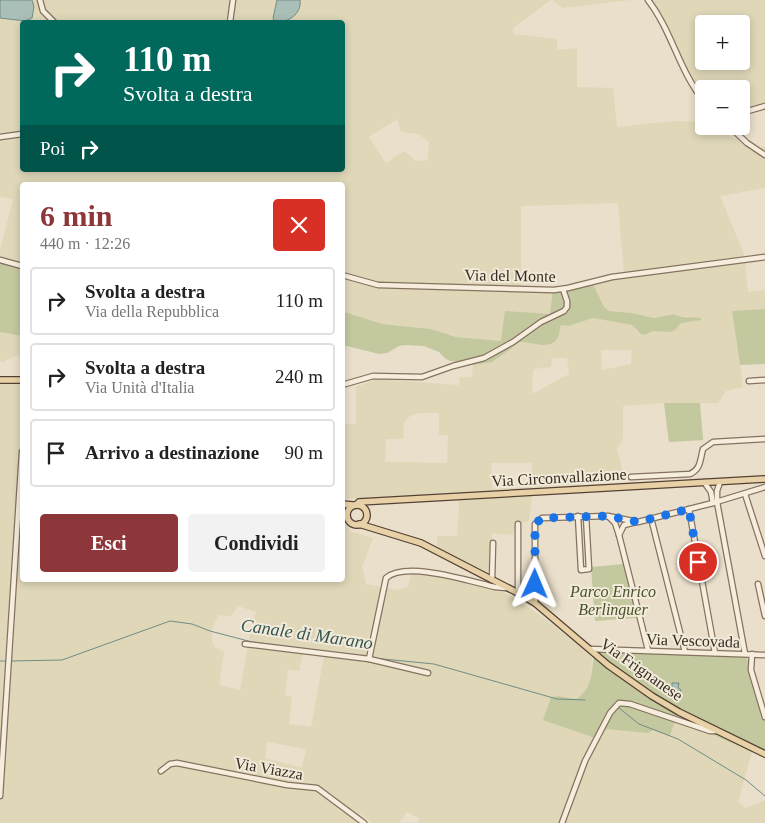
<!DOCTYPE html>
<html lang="it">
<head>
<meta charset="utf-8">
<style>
	:root { --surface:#fff; --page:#f2f2f2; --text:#222; --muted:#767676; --line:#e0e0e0; --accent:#8e373b }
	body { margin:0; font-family:"Times New Roman",serif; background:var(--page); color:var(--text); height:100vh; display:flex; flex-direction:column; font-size:19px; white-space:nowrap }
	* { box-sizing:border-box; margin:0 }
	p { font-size:16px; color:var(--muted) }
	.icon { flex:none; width:28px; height:28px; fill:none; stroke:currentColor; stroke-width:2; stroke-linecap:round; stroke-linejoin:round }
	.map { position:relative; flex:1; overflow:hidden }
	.details { position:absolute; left:20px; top:182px; width:325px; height:400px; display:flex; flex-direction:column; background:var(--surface); border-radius:5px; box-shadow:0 2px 8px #0003 }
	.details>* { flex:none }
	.hud { position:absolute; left:20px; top:20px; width:325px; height:152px; border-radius:5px; box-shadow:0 2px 8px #0003; background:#00695c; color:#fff; overflow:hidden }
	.tools { position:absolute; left:695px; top:15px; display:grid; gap:10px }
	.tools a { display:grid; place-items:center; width:55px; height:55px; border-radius:5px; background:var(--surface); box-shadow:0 2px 8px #0003; font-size:25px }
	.pin { position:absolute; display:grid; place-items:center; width:42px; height:42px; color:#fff; margin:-21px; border:2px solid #fff; border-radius:50%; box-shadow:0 1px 5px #0007 }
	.me { position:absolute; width:55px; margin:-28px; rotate:1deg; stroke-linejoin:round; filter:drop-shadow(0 0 4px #0008) }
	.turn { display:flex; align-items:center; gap:18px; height:105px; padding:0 20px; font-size:22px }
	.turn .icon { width:65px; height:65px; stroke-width:2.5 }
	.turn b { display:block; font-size:35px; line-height:42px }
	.then { display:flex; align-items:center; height:48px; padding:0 20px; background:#0003; gap:10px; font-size:19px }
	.round { display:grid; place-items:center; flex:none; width:52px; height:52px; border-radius:5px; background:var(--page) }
	.headline { display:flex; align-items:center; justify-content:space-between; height:85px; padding:0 20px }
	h1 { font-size:30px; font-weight:700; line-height:38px; color:var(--accent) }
	.cta { display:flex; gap:10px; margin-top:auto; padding:10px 20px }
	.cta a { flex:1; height:58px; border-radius:5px; background:var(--accent); color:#fff; font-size:20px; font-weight:700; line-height:58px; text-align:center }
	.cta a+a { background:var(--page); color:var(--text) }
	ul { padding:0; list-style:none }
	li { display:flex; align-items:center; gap:15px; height:68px; margin:0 10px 8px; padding:0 10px; border:2px solid var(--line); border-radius:5px }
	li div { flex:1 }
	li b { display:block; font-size:19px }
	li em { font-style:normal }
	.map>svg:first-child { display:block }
</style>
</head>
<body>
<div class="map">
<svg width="765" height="823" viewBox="0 0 765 823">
	<rect width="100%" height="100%" fill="#eadfca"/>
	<g fill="#dfd7b8" fill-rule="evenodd">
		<path d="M0,0H551L513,28L514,34L557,39V50L577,48V87L613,88L617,127L674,121L704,122V126H714L739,141L751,151L765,146V188L720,196L744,254L748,292L765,290V309L732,311L743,387L726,391L718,403H700L703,440L669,442L664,403L623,406V438L617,449L625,481L533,487L529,521L516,524L513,535L492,533L488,574L437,549V536H457L460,492L429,495L343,499V424H356V387L376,379L459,385L460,377H472L473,365L492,362L516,344L560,328L561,325H573L593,318L632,325L637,331L647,334L686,321H696L697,317L677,316L673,314L654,318L632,313L609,311L604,307L591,280L624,274L618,203L521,206V287L553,288L550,314L501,341L456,337L431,329L382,324L343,311L342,185H22V269L12,267L0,262V250L13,199L0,197ZM22,22H342V170H22ZM397,119L401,132L419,134L429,142L428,160L416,161L404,151L386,163L369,137ZM601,350H632L631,364L602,370ZM552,358H567L569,374L532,394L533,369L551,367ZM418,413H439V435H448L447,463L385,462L386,439H403L404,422L410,416ZM491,463H532L533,487L492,489Z"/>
		<polygon points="552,0 631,0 563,8"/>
		<path d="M652,0H765V103L741,110V89H704V98L691,79ZM704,24H741V61H704Z"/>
		<polygon points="0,332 22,336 22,357 17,355 3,362 0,361"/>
		<path d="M22,383V580H342L343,521L350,524L349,531L373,538L362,567L366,584L397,590L408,587L412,573L428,572L486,586L487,582L540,615L576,643L592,658L591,677L588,690L576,699L558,696L551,697L543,720L648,733L652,729L675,721L707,732L752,752L738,802L745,808L765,800V823H417L419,818L407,812L399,823H373L361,814L355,823H0V384ZM238,606L256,612L249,640L240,690L219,685L224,652L215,647L212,641V630L218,615L231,616ZM304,648L325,651L311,727L289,724L292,697L285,695L288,669L299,671ZM267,742L306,749L302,768L265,758Z"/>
	</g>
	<g fill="#c4c89f">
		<polygon points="0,262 12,267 22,269 22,336 0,332"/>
		<path d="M591,280L604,307L609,311L632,313L654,318L674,314C682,319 692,316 701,318V320L681,323L675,330L670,332L654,331L644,335L641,334L632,325L593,318L569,326L561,325C559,329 560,333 558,337C551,352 531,341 520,342L492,362L473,365L467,363L450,361L446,359L439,352L424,346L405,345L399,346L387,353L379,354L343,345L342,311L382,324L431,329L456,337L501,341L505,311L550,314L553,288Z"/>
		<polygon points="765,309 765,364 740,365 732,311"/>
		<polygon points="664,403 700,403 703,440 669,442"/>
		<polygon points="624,564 637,618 595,621 591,567"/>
		<path d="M596,646L745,652L765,715V755L752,752L707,732L675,721L670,736L653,730L648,733L606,729L598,739L543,720L551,697L558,696L576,699C596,687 590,666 596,646Z"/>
	</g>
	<g fill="#aabfb8" stroke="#718d85">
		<polygon points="0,0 32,0 34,7 32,18 25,21 0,18"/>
		<path d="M277,0H300C302,14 288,23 275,22L273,18Z"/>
		<polygon points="672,683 679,683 678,687 681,690 677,697 671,696 671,692 669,689 672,687"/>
	</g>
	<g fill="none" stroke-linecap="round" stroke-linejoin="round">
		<g stroke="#718d85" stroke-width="1">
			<polyline points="373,658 434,664 557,699 585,700"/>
			<polyline points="0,661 7,661"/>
			<polyline points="11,661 62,660 170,621 192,624 210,631 252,642 322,651"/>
			<polyline points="619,708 639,724 678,739 746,780 765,796"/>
		</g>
		<defs>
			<g id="minor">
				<polyline points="40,0 43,11 54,22"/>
				<path d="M648,0C672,31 679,71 704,101"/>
				<polyline points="230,22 233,0"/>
				<polyline points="741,113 765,106"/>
				<polyline points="729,126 747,143 765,155"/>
				<polyline points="0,137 22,134"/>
				<polyline points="0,260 22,266"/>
				<polyline points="342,275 378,285 554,290 568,288 612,277 765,257"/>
				<polyline points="749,381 765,380"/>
				<polyline points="342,385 373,376 422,377 453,366 484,358 513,342 541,322 564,311 567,307 567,301 563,289"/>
				<path d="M631,477L690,474C701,469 700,460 703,449L713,442L765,439"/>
				<polyline points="704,482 711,492 713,503"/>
				<polyline points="720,482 717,491 717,502 745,654"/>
				<polyline points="745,494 765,556"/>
				<polyline points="689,509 715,653"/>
				<polyline points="578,516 581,570 589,569 586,516"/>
				<polyline points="609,517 615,523 619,535 648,650"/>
				<polyline points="651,518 685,652"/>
				<polyline points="619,535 624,525 636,522"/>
				<polyline points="492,580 493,543"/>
				<polyline points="758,584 765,616"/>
				<polyline points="518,593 518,524"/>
				<polyline points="535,603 535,524 542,518 608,516 638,522 713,503 765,487"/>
				<polyline points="245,644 369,659 428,673"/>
				<polyline points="590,649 765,655"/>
				<polyline points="752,654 751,670 765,717"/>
				<path d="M369,659L386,578C406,560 472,582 495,587L506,588"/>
				<polyline points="161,771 170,764 177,763 287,785 317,788 364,823"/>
				<polyline points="0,796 22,452"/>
				<polyline points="562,823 585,761 610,713 619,703 630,704 710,731 716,731"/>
			</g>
			<g id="major">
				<polyline points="0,380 22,380"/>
				<polyline points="342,504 353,505"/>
				<circle cx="357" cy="515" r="10"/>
				<polyline points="356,505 359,502 765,479"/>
				<polyline points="359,524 421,543 518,593 535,603 608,665 652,696 679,712 765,754"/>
			</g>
		</defs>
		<use href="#minor" stroke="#857260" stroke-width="7"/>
		<use href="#major" stroke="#544134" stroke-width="8"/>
		<use href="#minor" stroke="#f6eddd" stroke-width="4.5"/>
		<use href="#major" stroke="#e8d1a7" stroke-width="5.5"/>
	</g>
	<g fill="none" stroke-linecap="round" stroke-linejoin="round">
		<polyline stroke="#1a73e8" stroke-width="9" stroke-dasharray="0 16.2" points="535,584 535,524 542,518 608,516 638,522 689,509 698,562"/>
	</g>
	<g text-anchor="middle" stroke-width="4" stroke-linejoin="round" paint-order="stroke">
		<g font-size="16" fill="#372c22" stroke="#f2ead9">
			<text transform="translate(510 275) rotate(1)" y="6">Via del Monte</text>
			<text transform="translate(559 477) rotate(-3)" y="6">Via Circonvallazione</text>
			<text transform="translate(693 640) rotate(2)" y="6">Via Vescovada</text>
			<text transform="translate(642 669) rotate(35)" y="6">Via Frignanese</text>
			<text transform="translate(269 768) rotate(10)" y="6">Via Viazza</text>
		</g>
		<g font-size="16" font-style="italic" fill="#49522b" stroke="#f2ead9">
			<text x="613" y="597">Parco Enrico<tspan x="613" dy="18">Berlinguer</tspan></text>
		</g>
		<g font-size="18" font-style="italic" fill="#335552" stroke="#f2ead9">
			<text transform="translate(307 634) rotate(8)" y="6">Canale di Marano</text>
		</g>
	</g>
</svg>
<div class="tools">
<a>+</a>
<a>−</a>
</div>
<div class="pin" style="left:698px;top:562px;background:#d93025"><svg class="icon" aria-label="arrive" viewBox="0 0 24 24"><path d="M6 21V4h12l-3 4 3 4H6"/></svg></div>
<svg class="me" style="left:535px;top:584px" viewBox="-20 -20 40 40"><path d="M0-17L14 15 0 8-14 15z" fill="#1a73e8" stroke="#fff" stroke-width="4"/></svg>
<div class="hud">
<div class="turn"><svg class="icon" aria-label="right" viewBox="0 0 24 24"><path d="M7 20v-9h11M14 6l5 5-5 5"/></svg><div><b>110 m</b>Svolta a destra</div></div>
<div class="then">Poi<svg class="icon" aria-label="right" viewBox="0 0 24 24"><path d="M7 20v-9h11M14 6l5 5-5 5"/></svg></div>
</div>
<section class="details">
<div class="headline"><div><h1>6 min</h1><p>440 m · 12:26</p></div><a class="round" style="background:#d93025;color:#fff"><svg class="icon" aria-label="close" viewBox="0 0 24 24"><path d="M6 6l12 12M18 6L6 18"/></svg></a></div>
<ul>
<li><svg class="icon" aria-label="right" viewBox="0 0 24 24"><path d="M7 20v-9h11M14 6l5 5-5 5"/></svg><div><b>Svolta a destra</b><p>Via della Repubblica</p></div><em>110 m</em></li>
<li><svg class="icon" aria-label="right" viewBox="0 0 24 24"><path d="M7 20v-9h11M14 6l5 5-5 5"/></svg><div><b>Svolta a destra</b><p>Via Unità d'Italia</p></div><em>240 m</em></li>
<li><svg class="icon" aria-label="arrive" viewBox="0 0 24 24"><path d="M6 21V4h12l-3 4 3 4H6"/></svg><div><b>Arrivo a destinazione</b></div><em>90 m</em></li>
</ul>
<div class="cta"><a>Esci</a><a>Condividi</a></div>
</section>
</div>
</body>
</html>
